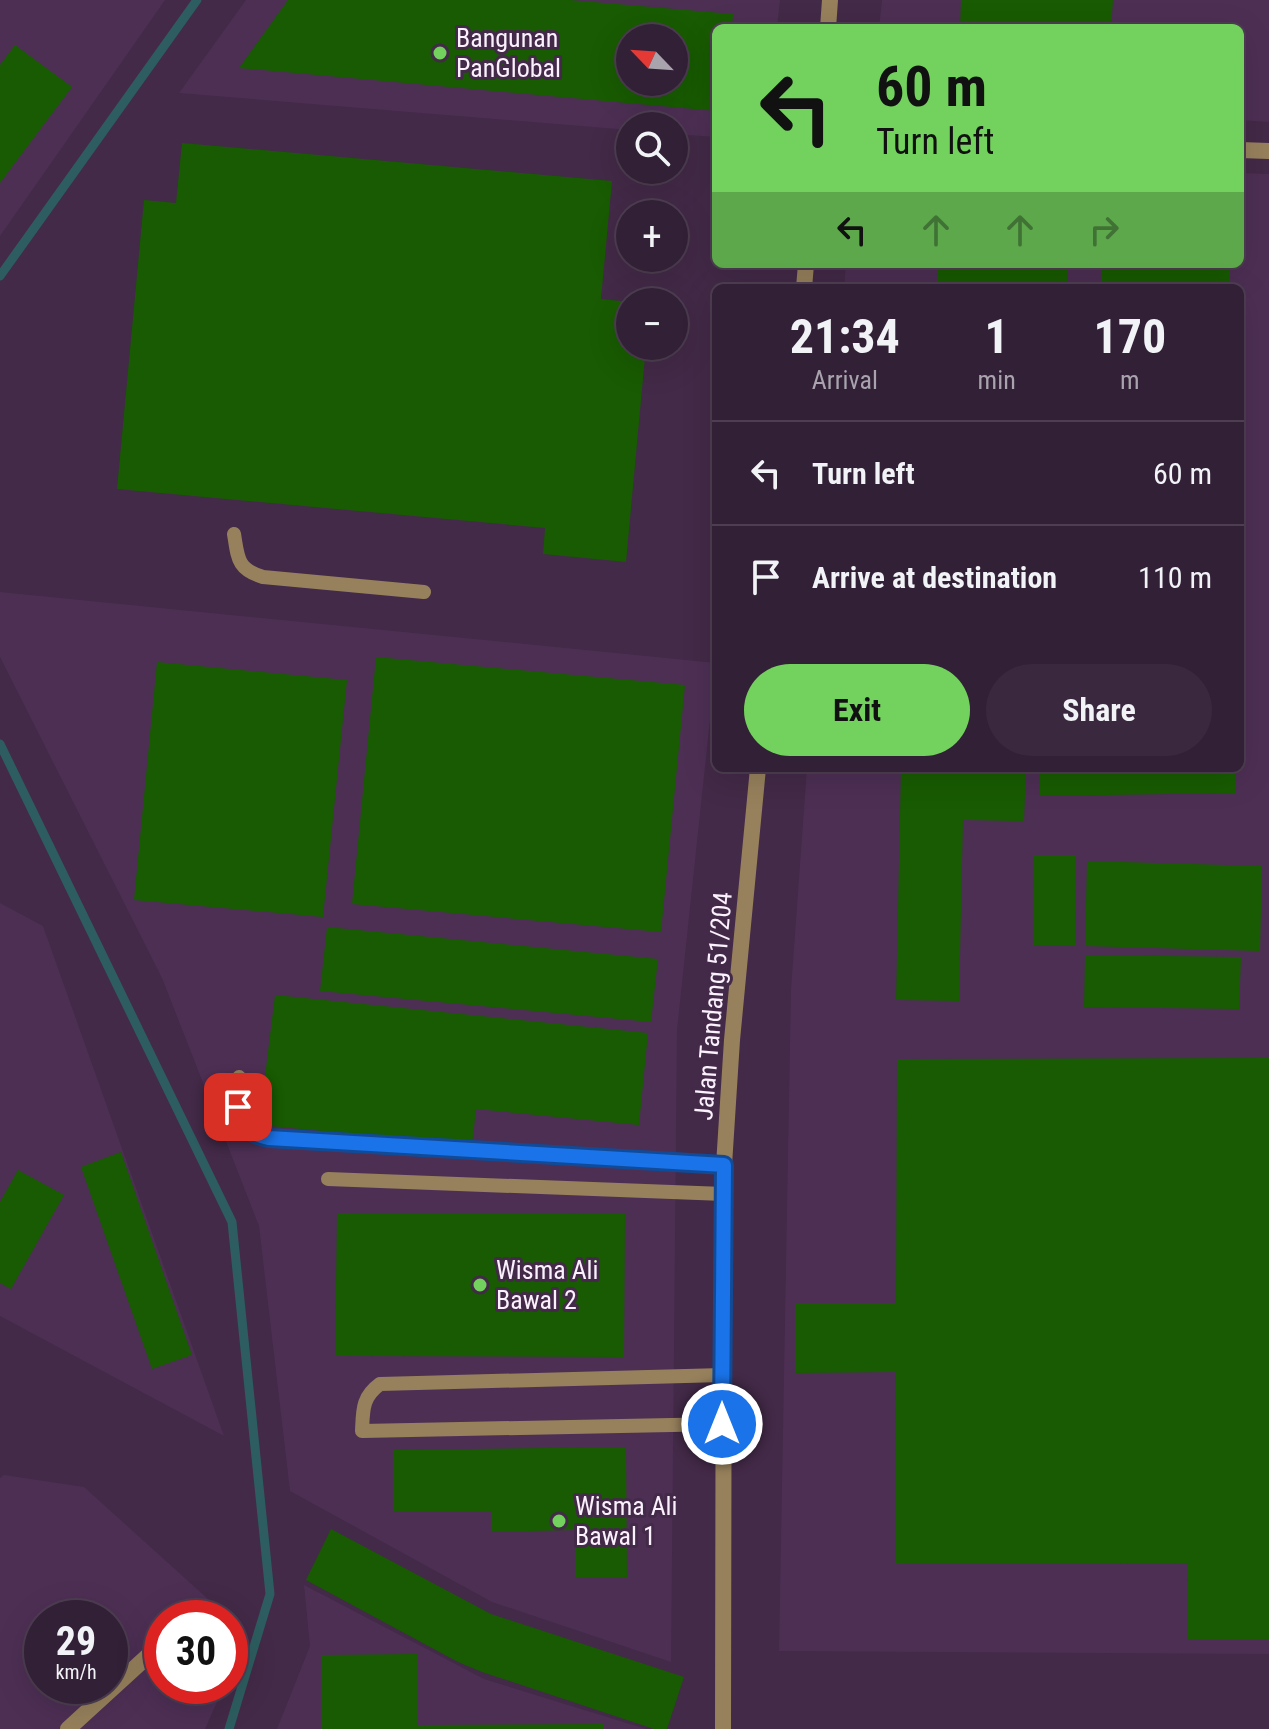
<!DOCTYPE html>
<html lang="en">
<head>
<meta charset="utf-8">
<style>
	:root { --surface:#322036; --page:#3a283e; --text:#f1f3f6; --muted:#a8a3ad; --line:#4d3e51; --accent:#73d25d }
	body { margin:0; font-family:"Roboto Condensed",sans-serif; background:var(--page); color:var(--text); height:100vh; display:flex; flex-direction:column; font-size:30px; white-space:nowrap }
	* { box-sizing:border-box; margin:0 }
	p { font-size:26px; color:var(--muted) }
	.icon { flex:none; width:44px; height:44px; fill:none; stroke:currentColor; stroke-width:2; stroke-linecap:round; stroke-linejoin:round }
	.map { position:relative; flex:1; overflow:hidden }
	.sheet { position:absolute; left:712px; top:284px; width:532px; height:488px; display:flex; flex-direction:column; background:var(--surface); border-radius:12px; box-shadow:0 8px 32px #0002,0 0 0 2px var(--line) }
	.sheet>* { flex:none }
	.banner { position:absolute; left:712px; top:24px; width:532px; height:244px; border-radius:12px; box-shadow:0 8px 32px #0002,0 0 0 2px var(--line); background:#73d25d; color:#111; overflow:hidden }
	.needle { width:52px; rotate:295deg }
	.tools { position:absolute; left:616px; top:24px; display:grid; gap:16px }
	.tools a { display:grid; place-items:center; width:72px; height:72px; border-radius:50%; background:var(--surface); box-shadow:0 8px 32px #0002,0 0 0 2px var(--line); font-size:40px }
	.speed { position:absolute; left:24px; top:1600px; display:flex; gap:16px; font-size:40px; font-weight:700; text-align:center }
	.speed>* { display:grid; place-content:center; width:104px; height:104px; border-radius:50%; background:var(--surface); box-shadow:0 8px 32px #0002,0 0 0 2px var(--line); line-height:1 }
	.speed small { font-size:20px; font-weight:400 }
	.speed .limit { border:12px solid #d22; background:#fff; color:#111 }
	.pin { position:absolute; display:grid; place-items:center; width:68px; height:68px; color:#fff; margin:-34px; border-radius:16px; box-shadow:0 4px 12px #0006 }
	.me { position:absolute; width:88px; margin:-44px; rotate:0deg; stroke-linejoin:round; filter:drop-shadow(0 0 6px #0008) }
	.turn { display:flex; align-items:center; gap:28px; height:168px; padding:0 32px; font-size:36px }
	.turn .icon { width:104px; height:104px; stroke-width:2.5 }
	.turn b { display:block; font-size:56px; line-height:68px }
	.lanes { display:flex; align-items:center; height:76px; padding:0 32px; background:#0003; justify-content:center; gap:40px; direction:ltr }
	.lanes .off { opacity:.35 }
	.eta { display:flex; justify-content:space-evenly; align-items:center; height:136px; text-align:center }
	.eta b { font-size:48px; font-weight:700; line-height:56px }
	.action { display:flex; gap:16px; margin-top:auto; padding:16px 32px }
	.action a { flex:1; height:92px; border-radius:48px; background:var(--accent); color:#111; font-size:32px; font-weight:700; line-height:92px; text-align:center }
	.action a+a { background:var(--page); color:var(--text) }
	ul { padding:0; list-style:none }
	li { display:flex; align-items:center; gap:24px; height:104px; padding:0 32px; border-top:2px solid var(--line) }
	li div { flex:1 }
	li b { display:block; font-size:30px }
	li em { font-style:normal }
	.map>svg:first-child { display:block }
</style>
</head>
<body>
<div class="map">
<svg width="1269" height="1729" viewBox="0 0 1269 1729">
	<rect width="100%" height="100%" fill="#432a48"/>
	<g fill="#4d2f54" fill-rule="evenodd">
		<polygon points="0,0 165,0 0,236"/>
		<path d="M246,0H780L777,28H716V137L674,134V126H630V130L179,93ZM630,38H674V82H630Z"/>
		<polygon points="882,0 1269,0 1269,122 1240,120 1240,28 879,28"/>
		<polygon points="1240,173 1269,174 1269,1654 779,1651 791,989 807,768 1240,768 1240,288 844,288 846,264 1240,264"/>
		<polygon points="0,592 716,663 677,1030 671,1662 492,1602 290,1491 259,1226 162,978 0,657"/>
		<polygon points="0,903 43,926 224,1436 0,1316"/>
		<path d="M4,1475L84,1487L229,1618H162V1686H224L205,1729H0V1478ZM42,1618H110V1686H42Z"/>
		<polygon points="304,1585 484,1679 646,1729 277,1729 310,1646"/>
		<polygon points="230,1619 246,1634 230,1671"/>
	</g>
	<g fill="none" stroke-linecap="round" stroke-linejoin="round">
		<g stroke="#2d5d60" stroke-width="9">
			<polyline points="0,276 197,0"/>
			<polyline points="0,744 232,1222 270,1594 229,1729"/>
		</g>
	</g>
	<g fill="#185b02" fill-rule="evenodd">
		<path d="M288,0H570L733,14L732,28H716V111L239,68ZM630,38H674V82H630Z"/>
		<polygon points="961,0 1113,0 1111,28 960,28"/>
		<polygon points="15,45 72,87 0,183 0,65"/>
		<polygon points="182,143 612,181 601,299 630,302 630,346 646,346 626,562 543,554 545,528 117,489 144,200 176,203"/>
		<rect x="937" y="264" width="130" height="24"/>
		<rect x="1101" y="264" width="129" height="24"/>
		<polygon points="376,657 685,685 661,932 352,904"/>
		<polygon points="157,662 347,680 323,917 134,900"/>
		<polygon points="901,768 1026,768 1024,821 963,820 959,1001 896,1000"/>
		<polygon points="1040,768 1235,768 1236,793 1040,796"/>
		<polygon points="1034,855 1076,855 1075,946 1033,945"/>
		<polygon points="1087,861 1262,866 1260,951 1085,946"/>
		<polygon points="327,927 658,959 651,1022 320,991"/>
		<polygon points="1085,955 1241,957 1239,1009 1084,1007"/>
		<polygon points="275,995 648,1033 639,1125 476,1109 472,1145 259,1125"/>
		<polygon points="1269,1058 1269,1639 1187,1639 1188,1563 895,1564 896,1372 795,1373 795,1303 896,1303 897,1059"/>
		<polygon points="121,1152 192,1355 152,1369 81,1167"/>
		<polygon points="18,1170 64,1195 11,1289 0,1283 0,1202"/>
		<polygon points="337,1213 625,1214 624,1357 335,1356"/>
		<polygon points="626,1447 627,1577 575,1577 575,1530 491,1532 491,1511 393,1511 393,1450"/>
		<polygon points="331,1529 491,1614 684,1677 667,1729 654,1729 482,1672 458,1662 306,1580"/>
		<polygon points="418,1654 418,1725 604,1724 604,1729 321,1729 321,1655"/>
	</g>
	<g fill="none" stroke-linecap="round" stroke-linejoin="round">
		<g stroke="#97815c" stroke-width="14">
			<path d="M234,534C238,558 237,569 263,577L424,592"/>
			<path d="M239,1077C238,1105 233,1131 269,1138L724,1165"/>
			<polyline points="328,1179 724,1194"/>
			<path d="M722,1424L362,1431C363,1410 362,1397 380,1384L723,1375"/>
		</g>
		<g stroke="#97815c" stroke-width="16">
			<polyline points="828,28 830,0"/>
			<polyline points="1240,150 1269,151"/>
			<polyline points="804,288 806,264"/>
			<polyline points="68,1729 162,1643"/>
			<polyline points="723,1729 724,1165 732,1040 758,768"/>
		</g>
	</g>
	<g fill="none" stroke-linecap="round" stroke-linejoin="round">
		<defs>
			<path id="route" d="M238,1107C242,1125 250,1135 269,1138L724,1165L722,1424"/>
		</defs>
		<use href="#route" stroke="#114b97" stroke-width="20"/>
		<use href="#route" stroke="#1a73e8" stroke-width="14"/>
	</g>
	<g fill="#73d25d" stroke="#432a48" stroke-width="3">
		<circle cx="440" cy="53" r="8"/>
		<circle cx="480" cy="1285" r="8"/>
		<circle cx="559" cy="1521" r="8"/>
	</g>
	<g text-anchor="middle" stroke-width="6" stroke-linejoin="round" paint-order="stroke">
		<g font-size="26" fill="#faf1fd" stroke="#432a48" text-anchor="start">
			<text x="456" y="47">Bangunan<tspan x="456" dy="30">PanGlobal</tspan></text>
			<text x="496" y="1279">Wisma Ali<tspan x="496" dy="30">Bawal 2</tspan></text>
			<text x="575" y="1515">Wisma Ali<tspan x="575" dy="30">Bawal 1</tspan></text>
		</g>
		<g font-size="26" fill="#faf1fd" stroke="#432a48">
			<text transform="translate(713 1006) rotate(-85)" y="9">Jalan Tandang 51/204</text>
		</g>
	</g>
</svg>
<div class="tools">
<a><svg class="needle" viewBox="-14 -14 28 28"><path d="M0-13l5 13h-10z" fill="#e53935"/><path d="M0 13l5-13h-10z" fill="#a8a3ad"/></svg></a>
<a><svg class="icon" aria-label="search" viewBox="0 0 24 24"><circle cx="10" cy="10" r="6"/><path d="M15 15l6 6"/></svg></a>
<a>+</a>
<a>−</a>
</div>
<div class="speed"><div>29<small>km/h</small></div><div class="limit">30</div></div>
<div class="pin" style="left:238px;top:1107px;background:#d93025"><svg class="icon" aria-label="arrive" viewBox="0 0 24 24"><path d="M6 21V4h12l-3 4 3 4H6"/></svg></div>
<svg class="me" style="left:722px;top:1424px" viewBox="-20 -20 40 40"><circle r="17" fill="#1a73e8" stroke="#fff" stroke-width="3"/><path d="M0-11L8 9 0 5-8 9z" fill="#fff"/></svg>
<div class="banner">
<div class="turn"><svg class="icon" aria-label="left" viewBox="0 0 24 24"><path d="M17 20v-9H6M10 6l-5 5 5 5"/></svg><div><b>60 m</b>Turn left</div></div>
<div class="lanes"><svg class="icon" aria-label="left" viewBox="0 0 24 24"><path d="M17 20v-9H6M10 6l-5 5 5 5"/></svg><svg class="icon off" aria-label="ahead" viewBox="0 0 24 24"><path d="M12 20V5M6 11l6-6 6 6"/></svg><svg class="icon off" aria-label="ahead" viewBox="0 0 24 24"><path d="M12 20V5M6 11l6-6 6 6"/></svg><svg class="icon off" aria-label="right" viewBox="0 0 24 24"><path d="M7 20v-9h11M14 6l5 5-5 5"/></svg></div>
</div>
<section class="sheet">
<div class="eta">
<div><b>21:34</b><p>Arrival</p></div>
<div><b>1</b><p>min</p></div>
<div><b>170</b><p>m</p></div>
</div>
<ul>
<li><svg class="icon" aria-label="left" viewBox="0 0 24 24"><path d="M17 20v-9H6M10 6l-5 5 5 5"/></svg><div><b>Turn left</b></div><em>60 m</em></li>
<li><svg class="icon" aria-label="arrive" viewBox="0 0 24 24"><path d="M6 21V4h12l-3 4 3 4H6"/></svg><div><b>Arrive at destination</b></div><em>110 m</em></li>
</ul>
<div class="action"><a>Exit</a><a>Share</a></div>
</section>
</div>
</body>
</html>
